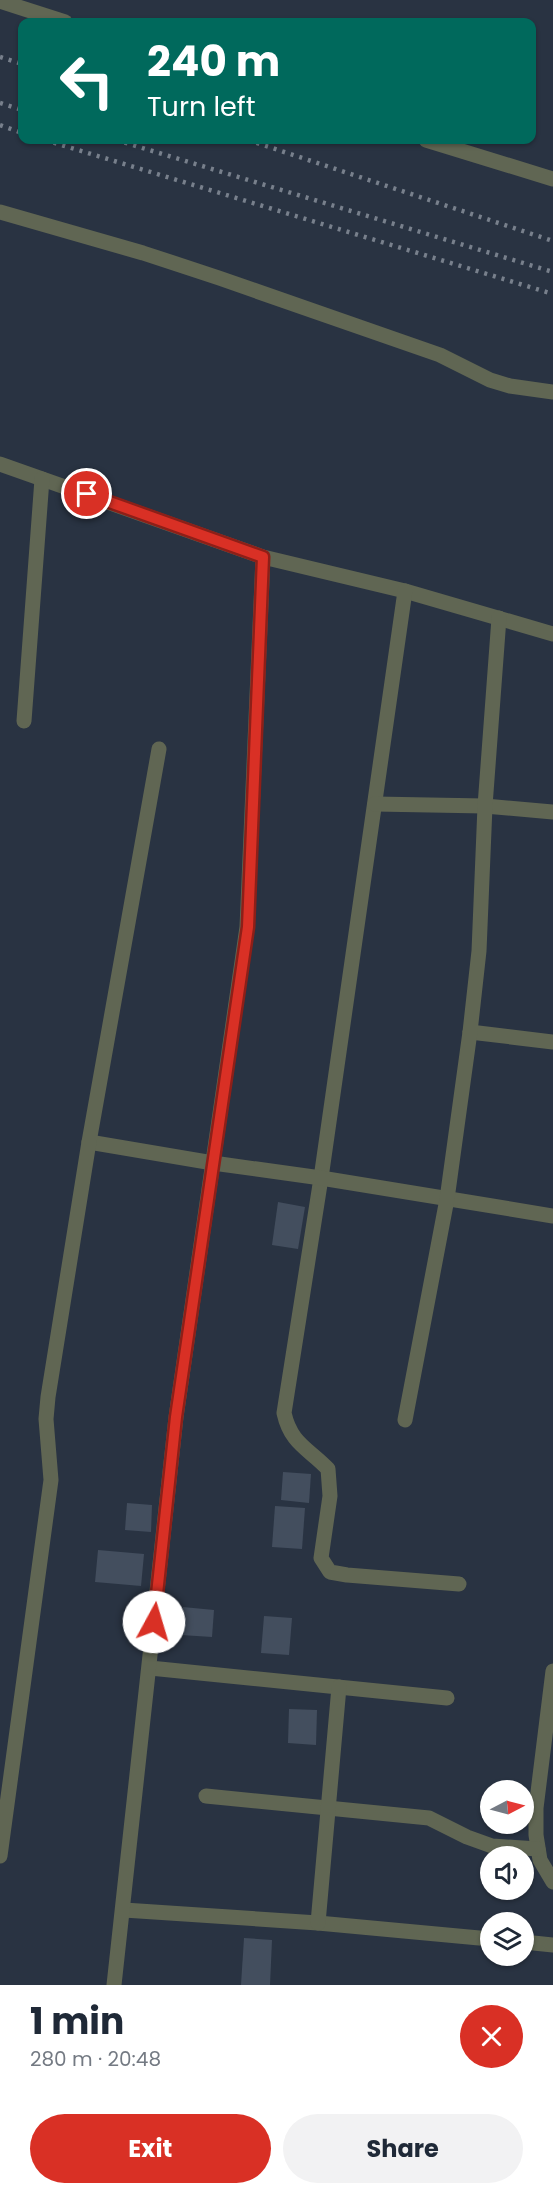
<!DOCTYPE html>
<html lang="en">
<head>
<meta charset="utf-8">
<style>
	:root { --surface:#fff; --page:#f2f2f3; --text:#1f2937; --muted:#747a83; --accent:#d93025 }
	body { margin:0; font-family:Poppins,sans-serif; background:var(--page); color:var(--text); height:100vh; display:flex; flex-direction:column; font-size:22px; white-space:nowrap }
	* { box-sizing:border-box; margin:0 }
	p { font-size:20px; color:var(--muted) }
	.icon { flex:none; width:33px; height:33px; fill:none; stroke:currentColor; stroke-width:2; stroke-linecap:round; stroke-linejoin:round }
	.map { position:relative; height:1985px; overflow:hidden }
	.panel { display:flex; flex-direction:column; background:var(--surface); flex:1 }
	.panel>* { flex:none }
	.top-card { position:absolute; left:18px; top:18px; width:518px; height:126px; border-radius:12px; box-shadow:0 2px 4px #0004; background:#00695c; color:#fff; overflow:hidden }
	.needle { width:39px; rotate:84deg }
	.fabs { position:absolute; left:480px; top:1780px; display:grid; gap:12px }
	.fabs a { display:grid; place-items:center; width:54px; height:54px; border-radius:50%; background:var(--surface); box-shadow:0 2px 4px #0004; font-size:30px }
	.pin { position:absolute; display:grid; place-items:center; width:51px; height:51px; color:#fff; margin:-26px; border:3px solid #fff; border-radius:50%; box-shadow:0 2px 6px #0007 }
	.me { position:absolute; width:66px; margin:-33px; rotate:6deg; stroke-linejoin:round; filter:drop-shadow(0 0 4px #0008) }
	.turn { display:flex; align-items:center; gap:21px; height:126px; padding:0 30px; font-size:27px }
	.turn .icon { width:78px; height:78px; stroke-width:2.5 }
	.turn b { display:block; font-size:42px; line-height:51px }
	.round { display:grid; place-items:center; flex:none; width:63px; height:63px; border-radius:32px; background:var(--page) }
	.headline { display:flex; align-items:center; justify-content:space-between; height:102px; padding:0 30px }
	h1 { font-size:36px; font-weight:700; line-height:45px }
	.button { display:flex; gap:12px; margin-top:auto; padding:12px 30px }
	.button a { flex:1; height:69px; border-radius:36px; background:var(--accent); color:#fff; font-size:24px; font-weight:700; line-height:69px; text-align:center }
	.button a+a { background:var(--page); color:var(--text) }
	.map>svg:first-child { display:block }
</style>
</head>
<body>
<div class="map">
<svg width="553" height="1985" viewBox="0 0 553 1985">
	<rect width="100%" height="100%" fill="#293342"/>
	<g fill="#434e5e">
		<polygon points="278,1202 305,1207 298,1249 272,1245"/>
		<polygon points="283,1472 311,1474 309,1503 281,1500"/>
		<polygon points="127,1503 152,1505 151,1532 125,1530"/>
		<polygon points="275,1506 305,1508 302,1549 272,1547"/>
		<polygon points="98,1550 144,1554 141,1586 95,1582"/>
		<polygon points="183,1607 214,1610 212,1637 181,1635"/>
		<polygon points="264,1616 292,1618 289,1655 261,1653"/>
		<polygon points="289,1709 317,1710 316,1745 288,1743"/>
		<polygon points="244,1938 272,1940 270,1985 241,1985"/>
	</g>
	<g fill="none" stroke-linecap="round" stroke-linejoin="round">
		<g stroke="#606653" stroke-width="15">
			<polyline points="0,1 65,22"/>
			<polyline points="426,140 553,179"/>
			<polyline points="0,212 143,253 219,278 440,355 490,380 510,386 553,392"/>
			<polyline points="0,464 263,557 405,591 553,634"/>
			<path d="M405,591L321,1178L284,1413C291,1444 308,1448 328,1469L330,1496L321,1558L330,1572L347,1575L459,1584"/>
			<polyline points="24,721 42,479"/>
			<polyline points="375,804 485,806 553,812"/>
			<polyline points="470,1032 553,1042"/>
			<polyline points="89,1142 213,1163 321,1178 553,1216"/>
			<polyline points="405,1420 447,1199 470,1032 479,951 485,806 499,618"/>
			<polyline points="150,1668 447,1698"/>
			<polyline points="553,1671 536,1808 536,1835 540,1860 553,1882"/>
			<polyline points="206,1796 429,1818 467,1837 492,1846 538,1849"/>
			<polyline points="0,1856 51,1480 46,1419 48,1397 89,1142 159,749"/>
			<polyline points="124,1910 318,1923 490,1939"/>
			<polyline points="318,1923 339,1687"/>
			<polyline points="524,1942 553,1945"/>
			<polyline points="114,1985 176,1417 247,927 263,557"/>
		</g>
		<g stroke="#78808c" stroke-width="4.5" stroke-dasharray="3 6" stroke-linecap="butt">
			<polyline points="0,57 22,64"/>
			<polyline points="0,103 22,110"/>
			<polyline points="0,125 22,133"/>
			<polyline points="45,140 553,294"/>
			<polyline points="116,140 553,272"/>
			<polyline points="248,140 553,241"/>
		</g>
	</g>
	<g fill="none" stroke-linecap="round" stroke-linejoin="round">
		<defs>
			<polyline id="route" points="87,494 263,557 248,927 176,1417 154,1622"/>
		</defs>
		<use href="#route" stroke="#8d1f18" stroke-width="15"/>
		<use href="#route" stroke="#d93025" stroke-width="10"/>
	</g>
</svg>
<div class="fabs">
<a><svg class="needle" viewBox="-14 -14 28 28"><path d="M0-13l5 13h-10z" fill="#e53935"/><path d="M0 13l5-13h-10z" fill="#747a83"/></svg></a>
<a><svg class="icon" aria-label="sound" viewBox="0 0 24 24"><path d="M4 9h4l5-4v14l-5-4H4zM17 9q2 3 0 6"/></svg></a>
<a><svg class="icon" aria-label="layers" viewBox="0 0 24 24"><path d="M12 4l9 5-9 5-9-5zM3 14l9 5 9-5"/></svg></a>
</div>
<div class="pin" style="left:87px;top:494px;background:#d93025"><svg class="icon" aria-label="arrive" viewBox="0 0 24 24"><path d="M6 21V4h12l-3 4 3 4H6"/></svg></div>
<svg class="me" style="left:154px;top:1622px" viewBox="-20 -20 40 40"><circle r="19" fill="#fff"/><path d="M0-13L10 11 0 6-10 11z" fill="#d93025"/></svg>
<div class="top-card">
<div class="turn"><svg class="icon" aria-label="left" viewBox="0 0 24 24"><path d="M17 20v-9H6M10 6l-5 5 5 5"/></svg><div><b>240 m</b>Turn left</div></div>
</div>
</div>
<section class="panel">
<div class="headline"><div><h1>1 min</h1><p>280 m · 20:48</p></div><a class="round" style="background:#d93025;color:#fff"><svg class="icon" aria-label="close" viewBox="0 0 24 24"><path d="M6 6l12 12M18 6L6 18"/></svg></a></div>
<div class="button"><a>Exit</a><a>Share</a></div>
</section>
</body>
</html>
